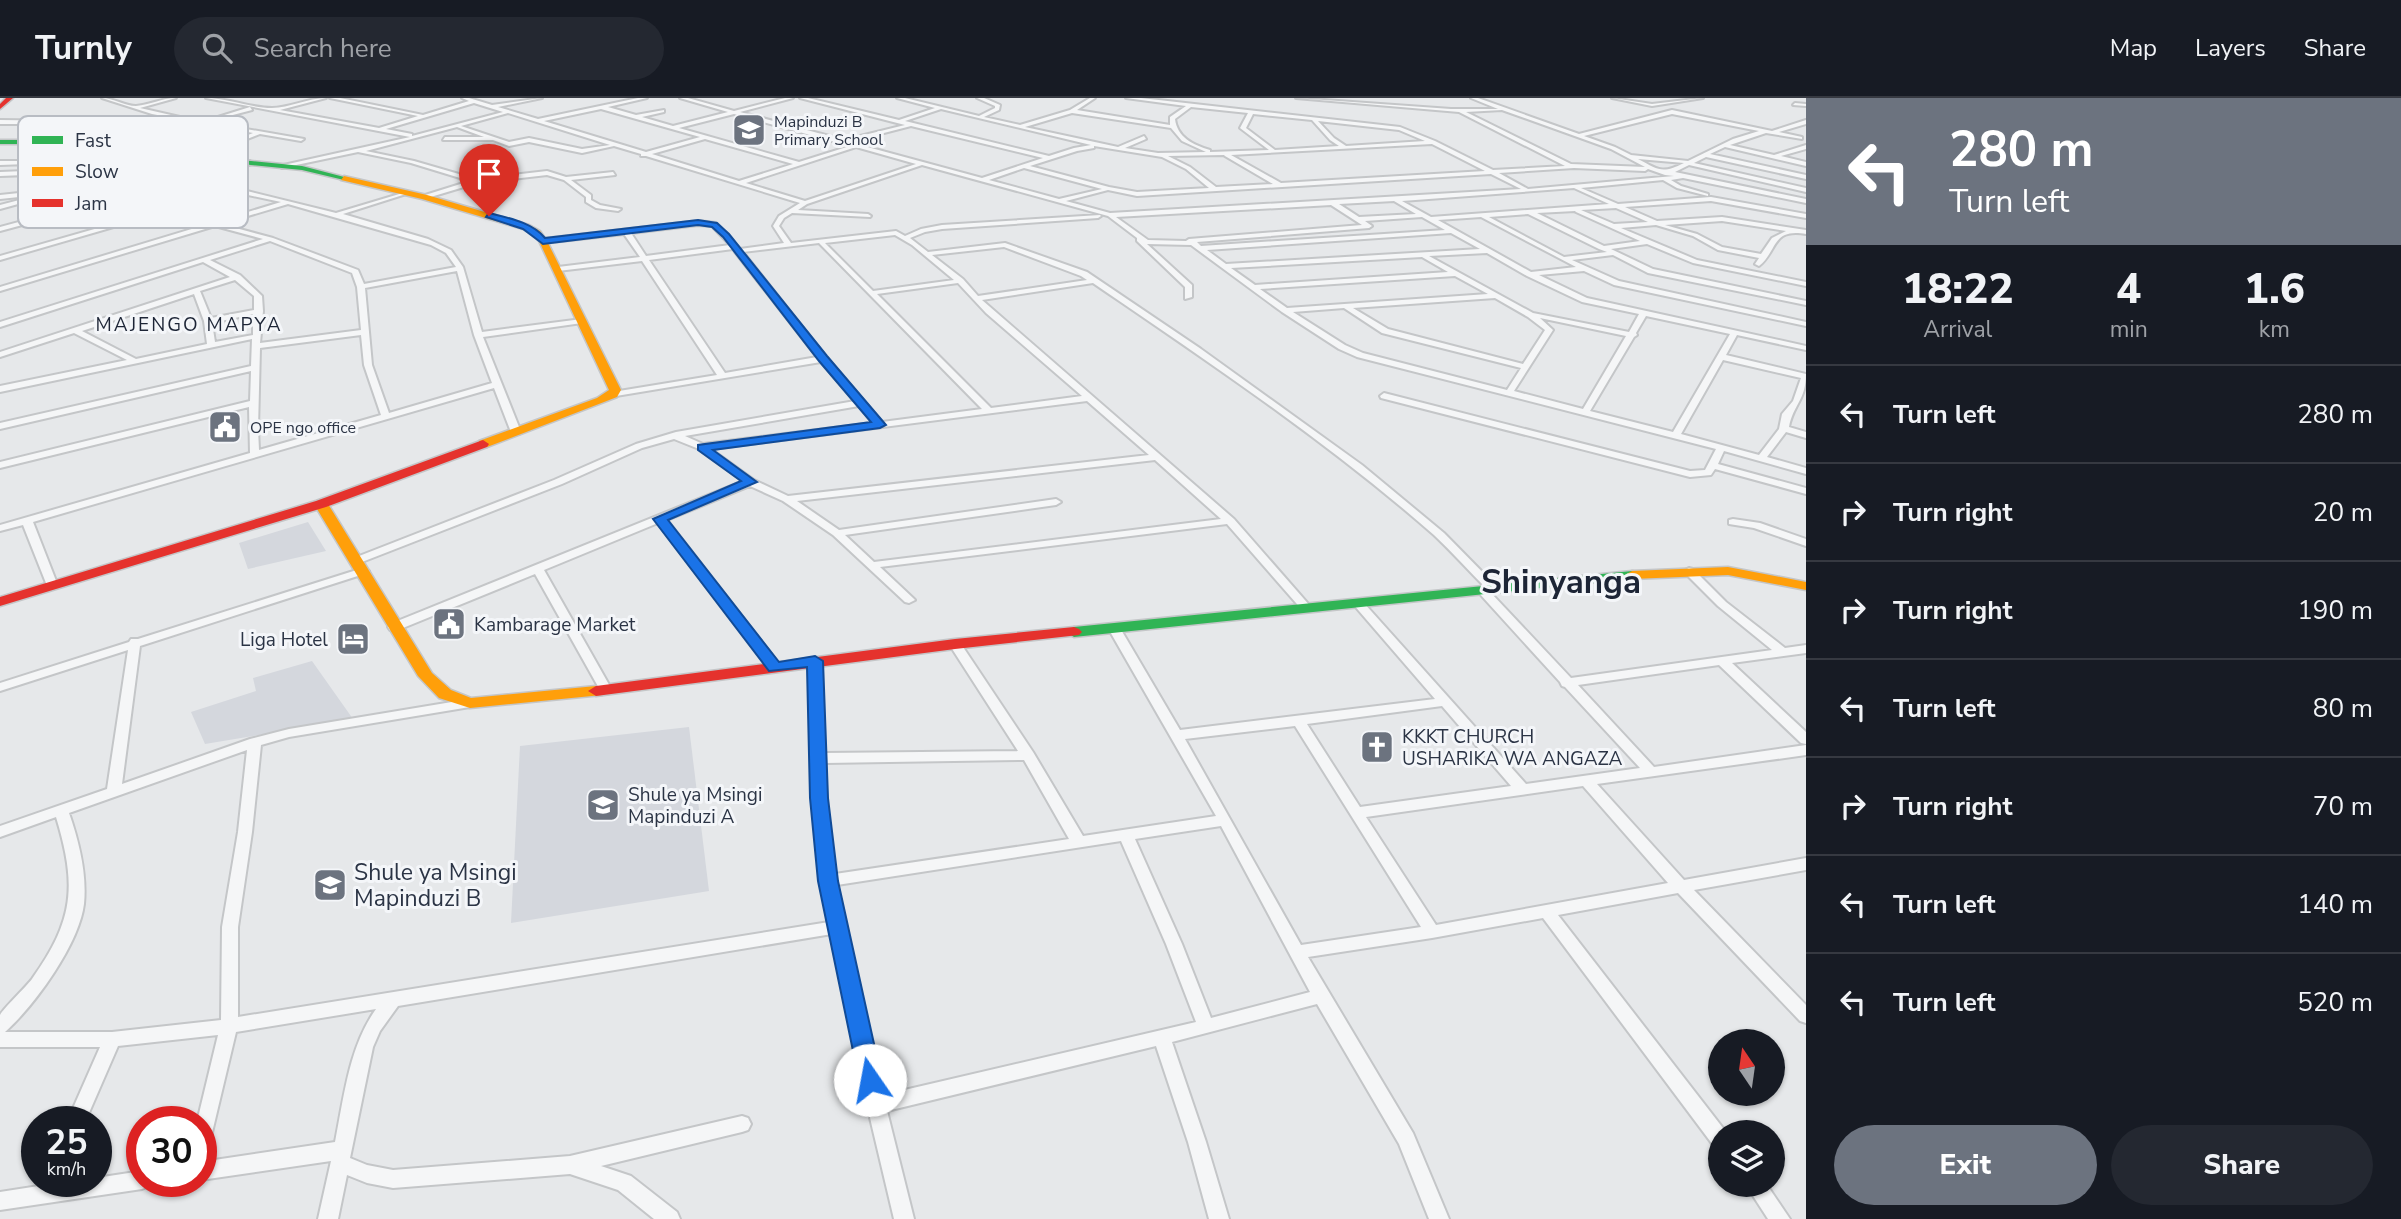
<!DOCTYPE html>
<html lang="en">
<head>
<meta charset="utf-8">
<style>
	:root { --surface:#171b24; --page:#242831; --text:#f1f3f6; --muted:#9ea1a6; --line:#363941; --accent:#6c737f }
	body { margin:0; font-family:"Nunito Sans",sans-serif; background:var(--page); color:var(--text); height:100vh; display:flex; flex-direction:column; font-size:26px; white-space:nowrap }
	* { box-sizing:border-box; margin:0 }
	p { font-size:23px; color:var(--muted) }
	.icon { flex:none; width:38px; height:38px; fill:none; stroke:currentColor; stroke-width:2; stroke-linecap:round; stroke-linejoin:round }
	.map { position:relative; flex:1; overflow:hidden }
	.side { display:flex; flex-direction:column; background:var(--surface); width:595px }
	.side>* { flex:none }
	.banner { background:#6c737f; color:#fff; overflow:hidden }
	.needle { width:46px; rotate:347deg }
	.fabs { position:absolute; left:1708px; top:931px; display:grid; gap:14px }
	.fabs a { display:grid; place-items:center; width:77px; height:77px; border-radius:50%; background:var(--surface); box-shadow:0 2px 5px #0004; font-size:35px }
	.speed { position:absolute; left:21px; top:1008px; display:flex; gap:14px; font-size:35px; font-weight:700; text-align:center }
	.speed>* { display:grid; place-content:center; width:91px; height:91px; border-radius:50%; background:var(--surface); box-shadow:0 2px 5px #0004; line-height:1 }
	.speed small { font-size:18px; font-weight:400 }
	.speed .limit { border:10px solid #d22; background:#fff; color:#111 }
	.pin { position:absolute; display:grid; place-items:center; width:60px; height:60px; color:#fff; margin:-72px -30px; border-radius:50% 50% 50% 0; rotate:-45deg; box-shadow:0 0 7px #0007 }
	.pin .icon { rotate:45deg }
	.me { position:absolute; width:77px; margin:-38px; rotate:348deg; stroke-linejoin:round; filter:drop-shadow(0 0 5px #0008) }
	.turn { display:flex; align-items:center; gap:24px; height:147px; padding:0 28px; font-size:32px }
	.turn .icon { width:91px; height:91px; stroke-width:2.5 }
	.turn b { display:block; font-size:49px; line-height:60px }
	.eta { display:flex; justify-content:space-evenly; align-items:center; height:119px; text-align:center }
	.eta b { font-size:42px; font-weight:800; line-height:49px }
	.action { display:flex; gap:14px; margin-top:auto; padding:14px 28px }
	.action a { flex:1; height:80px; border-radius:42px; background:var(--accent); color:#fff; font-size:28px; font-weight:800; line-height:80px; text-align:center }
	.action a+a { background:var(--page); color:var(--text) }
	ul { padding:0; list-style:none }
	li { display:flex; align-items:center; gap:21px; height:98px; padding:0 28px; border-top:2px solid var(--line) }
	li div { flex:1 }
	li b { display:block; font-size:26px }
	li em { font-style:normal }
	header { display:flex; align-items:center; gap:42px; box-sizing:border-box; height:98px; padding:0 35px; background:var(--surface); border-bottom:2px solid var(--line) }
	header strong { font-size:33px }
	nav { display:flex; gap:38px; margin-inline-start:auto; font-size:24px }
	.search { width:490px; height:63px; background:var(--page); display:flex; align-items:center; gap:18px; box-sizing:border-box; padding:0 24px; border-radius:38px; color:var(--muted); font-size:26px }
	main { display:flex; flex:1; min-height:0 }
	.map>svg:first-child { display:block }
</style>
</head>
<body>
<header>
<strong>Turnly</strong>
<div class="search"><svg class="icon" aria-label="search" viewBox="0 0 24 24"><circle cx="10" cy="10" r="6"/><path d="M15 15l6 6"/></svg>Search here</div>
<nav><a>Map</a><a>Layers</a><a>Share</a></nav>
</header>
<main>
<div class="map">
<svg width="1806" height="1121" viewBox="0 0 1806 1121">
	<rect width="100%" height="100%" fill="#e6e8ea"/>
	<g fill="#d4d7dd">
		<polygon points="308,424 326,453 248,471 239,445"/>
		<polygon points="312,563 353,621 205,646 191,614 256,593 253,580"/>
		<polygon points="689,629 709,793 511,825 520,648"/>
	</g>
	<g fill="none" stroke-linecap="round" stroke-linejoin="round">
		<defs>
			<g id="street">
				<path d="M102,0C113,0 125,8 136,8C150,7 162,0 176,0L140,10L202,24L250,9L252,12L206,24L304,41L301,43L260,36L196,61L194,58L253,35L152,16Z"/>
				<path d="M206,0C228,0 250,10 272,10C289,10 308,0 326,0L280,12L379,30L418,18L330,0H340L423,17L469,3L462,0H469L492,7L542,0L498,9L538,21L638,0H647L608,9L636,17L664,12V14L642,19L673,28L728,14L680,0H688L734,13L785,0H793L740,14L844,42L905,27L800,0H808L899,22L935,10L897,0H905L979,18L995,10V8L977,0H984L1000,7L999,12L984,19L1020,27L1070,12L1090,0H1095L1077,12L1170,27V19L1186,8L1126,0H1141L1400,29L1435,43L1493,72L1565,68L1459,14L1296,0L1451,11H1498L1471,0H1478L1579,36L1672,12L1772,33L1806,22V26L1779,34L1802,39V41L1766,35L1730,47L1774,57L1806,47V51L1781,58L1806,64V68L1725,49L1710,56L1806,77V81L1706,59L1694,65L1806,90V94L1689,67L1675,74L1806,101V105L1683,80L1671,82L1681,88L1708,96V98L1677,90L1663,82L1581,90L1618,106L1711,99L1806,116V120L1711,103L1625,109L1657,123L1722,119L1806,132V136C1771,130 1778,153 1759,168L1755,166L1759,160L1718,152L1693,138L1656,127L1621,130L1697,162L1806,184V188L1693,165L1647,146L1611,151L1653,171L1806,203V207L1648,175L1613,157L1572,162L1619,183L1806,224V228L1614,187L1584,173L1539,177L1587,200L1806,248V252L1737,237L1726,257L1806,276C1806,302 1793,307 1789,329L1806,334V340L1786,334L1767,359L1806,370V376L1724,353L1718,366L1806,390V396L1715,371L1711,377L1690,379L1381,300L1380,298L1384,295L1690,373L1705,372L1716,351L1357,259L1339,251L1282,214L1191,147L1147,146L1192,187V199L1185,201V189L1137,143V140L1108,118L922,67L807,106L798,112L868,116L871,118L870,119L792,115L784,120L779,128L791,145L896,133L905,138L921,131L942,127L1100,117L1101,118L1098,120L942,131L925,134L910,140L928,154L1005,145L1087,174L1201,251L1362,367L1444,435L1498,490L1500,492L1498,494L1491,495L1571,580L1772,552L1718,508L1683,473L1689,470L1693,471L1726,504L1785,550L1806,547V555L1732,565L1806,634V646L1801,645L1719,567L1578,587L1654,669L1806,647V657L1597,686L1684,782L1806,760V772L1694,792L1806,907V925L1800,923L1678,795L1558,817L1726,1034H1720V1050L1713,1047L1543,820L1432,840L1308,859L1413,1035L1449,1121H1429L1399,1046L1317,906L1172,944L1206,1044L1229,1121H1209L1188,1044L1156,948L887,1013L914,1121H894L867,1007L832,836L398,908L380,933L373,949L350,1060L367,1067L393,1072L570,1058L742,1018L748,1020L751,1026L748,1032L742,1034L601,1068L631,1078L677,1114L680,1121H654L618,1092L570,1076L393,1090L367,1085L347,1077L338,1121H318L331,1063L201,1082V1064L335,1044C344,999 349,949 376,911L236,934L210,1043L208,1049L201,1052V1024H197L218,937L118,948L85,1024H67L100,949H0C0,941 0,925 0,917C3,911 26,889 32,881C74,822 77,788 56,719L0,739V728L107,691L128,552L0,593V585L129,544L131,541H138L363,470L369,473L367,475L140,548L122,686L250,641L289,631L470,601L476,605L470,609L289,639L261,647L252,734L238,829V919L829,824C811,738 811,651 809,563L815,559L821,563L824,655L1018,653L949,546L951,543H959L1033,654L1083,738L1216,718L1108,530L1114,526L1120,530L1180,632L1435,601L1353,506L1359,503L1363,504L1526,686L1640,670L1565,589L1562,588L1560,584L1479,495L1477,493L1479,491L1486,490C1469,473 1452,454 1434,437C1328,344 1210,265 1093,185L982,202L1234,421L1311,509L1313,511L1311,513H1303L1227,426L880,469L913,500L915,502L909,505L905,504L833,437L783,403L750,388L667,422L779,566L781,569L779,572H771L658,425L544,472L612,592L610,595L606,596L600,592L535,476L398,532H390L388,529L390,526L743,383L699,351L674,341L642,350L562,386L362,464H354L353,462L354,460L554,382L636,346L676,334L855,303L821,264L610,299V295L613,294L717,277L642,163L558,173L554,171L558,169L640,159L624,136L543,145L540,143L543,141L698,123L716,125L740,151L784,145L773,128L779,118L800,105L646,58H641V56L614,48L582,55L529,44L509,48L493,42H443L445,39H484L457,29L366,53L414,63L476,81L547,73L566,79L613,74L615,77L571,82L591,97V102L600,107L621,111L618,113L596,110L586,104V99L564,82L547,77L477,85L424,101L422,98L470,83L411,65L358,54L282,70L279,68L410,39ZM474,5L503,14L412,38V36L386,31ZM1191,9L1248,15L1240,30L1269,52L1210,54V52C1193,47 1177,39 1175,21ZM601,11L700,39L646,54L544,23ZM941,11L1091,47L1074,50L1049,58L905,23ZM1502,12L1611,51L1645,69L1571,66L1466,14ZM508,15L610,47L582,51L529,40L509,44L461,28ZM1072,15L1171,30L1182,43L1206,54L1158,55L1125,50L1146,41L1144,38L1118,49L1025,29ZM734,16L850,48L799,64L679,30ZM1253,16L1312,22L1330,42L1339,48L1275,52L1246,30ZM1672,16L1759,33L1733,41L1688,63L1631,57L1615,49L1584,38ZM1318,23L1399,32L1425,43L1346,48L1334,40ZM911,28L1043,60L982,80L849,44ZM705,41L793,66L739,83L652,56ZM1432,46L1485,73L1281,85L1231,57ZM1094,48L1162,59L1186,71L1209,90L1137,94L1109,89L1030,68L1077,53L1094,50ZM856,49L916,66L805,103L746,85ZM1224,57L1225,58L1273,86L1216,89L1190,69L1168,58ZM1638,61L1684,65C1662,76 1659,72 1638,61ZM1024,70L1102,91L1059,101L989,82ZM1574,70L1645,73L1648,71L1665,77L1674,78L1528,91L1499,75ZM1491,76L1521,91L1110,115L1066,103L1108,92L1137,98ZM1574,90L1609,106L1431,119L1402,103ZM1394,103L1416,116L1359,119L1339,106ZM1331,107L1362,127L1189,141L1186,143L1148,142L1116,119ZM1616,110L1648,124L1614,126L1581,112ZM1575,113L1576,114L1640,143L1604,148L1537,115ZM1528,116L1599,151L1607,154L1564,159L1489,119ZM1422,119L1445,132L1201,148L1197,144L1369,130L1372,128L1365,123ZM1481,119L1576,169L1531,174L1438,122ZM1722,123L1786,133L1772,140L1761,156L1722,149L1697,136L1665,127ZM698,127L712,128L730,147L646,158L631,135ZM1451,135L1480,151L1226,166L1207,152ZM895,137L912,147L954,182L873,193L825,145ZM819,145L982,311L882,324L826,259L743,154ZM1004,149L1081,178L1087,182L978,198L963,181L932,157ZM733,151L735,154L817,259L725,275L649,162ZM1487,155L1527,178L1582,204L1639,216L1629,234L1533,215L1429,158ZM1422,159L1448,174L1255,187L1231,170ZM1455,178L1488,196L1287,210L1260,191ZM958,185L986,215L1082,298L991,310L877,196ZM1495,200L1528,219L1545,232L1523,266L1388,231L1353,210ZM1344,210L1382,235L1521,270L1507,292L1363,255L1345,247L1293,214ZM1646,218L1730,236L1673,334L1590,313L1634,239L1637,237L1636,235ZM1540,220L1626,238L1583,311L1514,293L1553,232ZM1723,262L1801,280L1793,303L1782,316L1779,331L1759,357L1681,336ZM1087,303L1149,357L788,398L754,382L711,351ZM859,308L873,325L703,346L685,338ZM1155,362L1221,421L874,464L845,437L1056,407L1061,404L1056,401L839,432L797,403ZM1442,608L1511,688L1360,709L1307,626ZM1295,628L1421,829L1301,847L1185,641ZM247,652L238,734L222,829L221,922L112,934H5C35,907 79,846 84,806C87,775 79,744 69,715ZM1024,662L1069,741L835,776L826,700L825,665ZM1583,688L1668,785L1436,827L1366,719ZM1221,728L1310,894L1211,920L1182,846L1135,741ZM1121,743L1166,846L1196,924L883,997L837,787Z"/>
				<polygon points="1612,0 1652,6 1703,0 1652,8"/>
				<polygon points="1795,5 1806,6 1806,8 1793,7"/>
				<polygon points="0,22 73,23 76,25 38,46 36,43 66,26 0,26"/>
				<polygon points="76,47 81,48 25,71 20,70 28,66 0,67 0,63 34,63"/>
				<path d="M250,63L252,66L203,85L247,93L336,115L406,94V96L343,116L428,141L451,152L463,169L482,234L582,221L586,223L582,225L483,239L521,334L519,336H513L511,334L494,290L33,424L58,488L56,490H48L23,427L0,433V427L250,355L249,309L0,370V364L250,303L251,273L0,331V325L251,268L252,241L0,294V288L127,262L74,235L0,259V254L230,179L203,164L0,229V224L263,141L215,128L0,193V189L281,104L234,94L0,162V158L154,114L89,106V109L0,133V129L86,106L19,99L0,101V97L19,95L133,108L188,86C125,78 64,75 0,78V74L50,72L99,73L195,84ZM196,87L226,93L159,112L141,108ZM288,106L431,147L446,155L456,169L364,186L358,172L273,140L221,126ZM270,143L352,175L357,189L361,232L260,245L263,213L262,198L240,177L210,162ZM457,173L474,237L492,285L389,315L372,267L365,190ZM235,182L254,198V212L211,220L200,193ZM194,196L204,223L207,246L136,261L82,233ZM253,216V237L215,244L212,225ZM361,237L364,267L381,317L259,352L258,331L260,250Z"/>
				<polygon points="27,100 29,103 0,111 0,107"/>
				<polygon points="1733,421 1760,425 1806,441 1806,448 1754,430 1729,426 1729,422"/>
				<polygon points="142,1073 142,1083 151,1083 149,1088 142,1091 0,1112 0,1094 71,1083 96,1083 96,1080"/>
				<polygon points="1746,1087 1767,1087 1790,1121 1768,1121"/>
			</g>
			<g id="fast">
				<polygon points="0,42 38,42 302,68 348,80 344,82 302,72 38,46 0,46"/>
				<polygon points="1632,473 1637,474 1639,477 1637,480 1074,539 1066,534 1074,529"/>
			</g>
			<g id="slow">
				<polygon points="344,78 427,97 529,127 540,133 547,143 621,292 617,299 487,349 479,349 479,343 597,300 609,292 539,143 534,137 523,131 422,101 341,82"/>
				<polygon points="321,402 328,406 432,575 451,592 471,600 596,588 602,589 604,593 602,597 470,610 439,600 418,578 314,406"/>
				<polygon points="1728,469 1806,484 1806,492 1728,477 1632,481 1625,477 1632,473"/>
			</g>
			<g id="jam">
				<polygon points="6,0 13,0 0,11 0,6"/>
				<polygon points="483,342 489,346 487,349 326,409 0,508 0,499 316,403"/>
				<polygon points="1074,529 1079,531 1082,534 1079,537 955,551 596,598 588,593 596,588 955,541"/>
			</g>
		</defs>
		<use href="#street" stroke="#c4c6c8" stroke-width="4"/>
		<use href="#fast" stroke="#c4c6c8" stroke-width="3"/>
		<use href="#slow" stroke="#c4c6c8" stroke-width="3"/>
		<use href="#jam" stroke="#c4c6c8" stroke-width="3"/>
		<use href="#street" fill="#f5f6f7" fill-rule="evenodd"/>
		<use href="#fast" fill="#30b455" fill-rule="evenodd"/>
		<use href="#slow" fill="#ff9f0a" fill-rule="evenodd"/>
		<use href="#jam" fill="#e5322d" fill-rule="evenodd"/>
	</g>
	<path fill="#1a73e8" stroke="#114b97" stroke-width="2" d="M489,115C508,120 532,124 545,140L698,122L717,125L729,136L827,258L886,327L880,330L713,352L757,384L668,422L779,564L815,558L823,563L828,700L838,783L882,982L879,989L870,992L862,989L859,982L818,783L810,700L807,569L769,573L653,421L741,383L698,352V347L871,324L819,263L723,139L712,129L698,127L543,146L523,131L486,119Z"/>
	<defs>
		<symbol id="school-square" viewBox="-11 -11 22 22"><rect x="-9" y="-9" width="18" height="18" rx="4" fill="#6c737f" stroke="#f4f6f9"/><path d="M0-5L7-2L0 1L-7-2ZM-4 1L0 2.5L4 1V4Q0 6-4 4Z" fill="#fff"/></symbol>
		<symbol id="civic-square" viewBox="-11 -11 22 22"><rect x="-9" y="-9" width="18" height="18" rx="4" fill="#6c737f" stroke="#f4f6f9"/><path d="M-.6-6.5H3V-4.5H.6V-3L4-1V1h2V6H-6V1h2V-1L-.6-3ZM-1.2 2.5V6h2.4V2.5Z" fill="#fff"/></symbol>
		<symbol id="hotel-square" viewBox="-11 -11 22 22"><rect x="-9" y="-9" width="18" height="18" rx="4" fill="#6c737f" stroke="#f4f6f9"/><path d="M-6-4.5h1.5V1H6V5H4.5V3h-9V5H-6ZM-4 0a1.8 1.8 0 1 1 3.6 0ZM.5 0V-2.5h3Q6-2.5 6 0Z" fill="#fff"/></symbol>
		<symbol id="church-square" viewBox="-11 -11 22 22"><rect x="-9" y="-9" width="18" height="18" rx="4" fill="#6c737f" stroke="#f4f6f9"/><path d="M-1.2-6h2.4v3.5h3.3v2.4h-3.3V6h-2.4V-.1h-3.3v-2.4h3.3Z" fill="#fff"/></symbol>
	</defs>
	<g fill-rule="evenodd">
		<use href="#school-square" x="730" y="13" width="38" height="38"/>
		<use href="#civic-square" x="206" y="310" width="38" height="38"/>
		<use href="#civic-square" x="430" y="507" width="38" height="38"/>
		<use href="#hotel-square" x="334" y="522" width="38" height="38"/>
		<use href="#church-square" x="1358" y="630" width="38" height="38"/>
		<use href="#school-square" x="584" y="688" width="38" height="38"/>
		<use href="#school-square" x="311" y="768" width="38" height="38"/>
	</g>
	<g text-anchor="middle" stroke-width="6" stroke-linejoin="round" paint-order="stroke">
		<g font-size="16" fill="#2b3445" stroke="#f4f6f9" text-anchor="start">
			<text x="774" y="29">Mapinduzi B<tspan x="774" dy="18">Primary School</tspan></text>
			<text x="250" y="335">OPE ngo office</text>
		</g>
		<g font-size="19" letter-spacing="2" fill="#1d2536" stroke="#f4f6f9">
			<text x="189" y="233">MAJENGO MAPYA</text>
		</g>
		<g font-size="19" fill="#2b3445" stroke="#f4f6f9" text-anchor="start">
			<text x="474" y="533">Kambarage Market</text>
			<text x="328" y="548" text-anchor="end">Liga Hotel</text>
			<text x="1402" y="645">KKKT CHURCH<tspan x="1402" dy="22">USHARIKA WA ANGAZA</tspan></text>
			<text x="628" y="703">Shule ya Msingi<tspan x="628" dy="22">Mapinduzi A</tspan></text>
		</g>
		<g font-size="23" fill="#2b3445" stroke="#f4f6f9" text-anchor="start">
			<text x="354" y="782">Shule ya Msingi<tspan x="354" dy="26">Mapinduzi B</tspan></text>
		</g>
		<g font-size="33" font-weight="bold" fill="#1d2536" stroke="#f4f6f9">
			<text x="1561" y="495">Shinyanga</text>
		</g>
	</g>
	<rect x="18" y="18" width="230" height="112" rx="10" fill="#f4f6f9" stroke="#b8bcc3" stroke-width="2"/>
	<rect x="32" y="38" width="31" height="8" fill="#30b455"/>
	<rect x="32" y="69" width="31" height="9" fill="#ff9f0a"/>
	<rect x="32" y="101" width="31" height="8" fill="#e5322d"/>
	<g font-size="19" fill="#2b3445">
		<text x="75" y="49">Fast</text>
		<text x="75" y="80">Slow</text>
		<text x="75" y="112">Jam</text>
	</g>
</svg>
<div class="fabs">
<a><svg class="needle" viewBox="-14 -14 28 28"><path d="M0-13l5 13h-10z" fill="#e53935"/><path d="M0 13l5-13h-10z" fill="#9ea1a6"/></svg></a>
<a><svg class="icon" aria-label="layers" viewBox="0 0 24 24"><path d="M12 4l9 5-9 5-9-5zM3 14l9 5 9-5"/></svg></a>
</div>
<div class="speed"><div>25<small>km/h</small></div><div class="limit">30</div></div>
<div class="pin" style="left:489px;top:118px;background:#d93025"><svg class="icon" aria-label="arrive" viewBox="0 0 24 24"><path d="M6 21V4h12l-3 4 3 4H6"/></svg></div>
<svg class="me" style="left:870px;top:982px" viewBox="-20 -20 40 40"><circle r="19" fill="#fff"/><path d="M0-13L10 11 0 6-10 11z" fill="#1a73e8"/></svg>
</div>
<section class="side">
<div class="banner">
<div class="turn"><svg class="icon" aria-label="left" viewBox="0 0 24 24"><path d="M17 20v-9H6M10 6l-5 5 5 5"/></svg><div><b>280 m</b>Turn left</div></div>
</div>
<div class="eta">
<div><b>18:22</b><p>Arrival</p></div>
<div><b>4</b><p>min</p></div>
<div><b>1.6</b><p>km</p></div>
</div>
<ul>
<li><svg class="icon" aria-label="left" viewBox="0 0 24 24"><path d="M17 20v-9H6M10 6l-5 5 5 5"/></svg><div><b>Turn left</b></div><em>280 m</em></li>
<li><svg class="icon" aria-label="right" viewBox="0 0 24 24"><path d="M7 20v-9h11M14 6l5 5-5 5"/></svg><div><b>Turn right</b></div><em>20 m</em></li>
<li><svg class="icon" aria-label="right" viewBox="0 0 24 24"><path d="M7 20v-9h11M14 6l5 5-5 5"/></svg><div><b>Turn right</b></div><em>190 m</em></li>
<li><svg class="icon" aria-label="left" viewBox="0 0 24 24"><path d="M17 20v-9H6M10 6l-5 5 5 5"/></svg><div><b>Turn left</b></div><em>80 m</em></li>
<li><svg class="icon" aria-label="right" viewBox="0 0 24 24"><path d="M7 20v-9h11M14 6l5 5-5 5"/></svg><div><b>Turn right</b></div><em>70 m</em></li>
<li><svg class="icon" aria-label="left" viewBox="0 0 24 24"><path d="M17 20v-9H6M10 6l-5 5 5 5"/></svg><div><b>Turn left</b></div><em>140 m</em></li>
<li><svg class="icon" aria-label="left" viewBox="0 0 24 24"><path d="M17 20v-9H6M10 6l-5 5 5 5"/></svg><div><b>Turn left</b></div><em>520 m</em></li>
</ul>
<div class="action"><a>Exit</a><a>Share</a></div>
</section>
</main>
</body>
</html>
